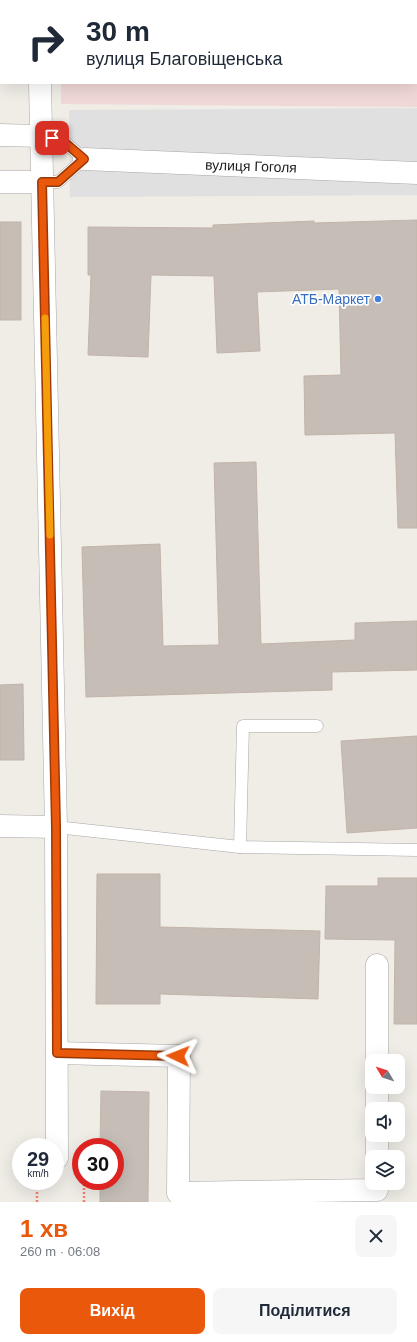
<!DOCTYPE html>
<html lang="uk">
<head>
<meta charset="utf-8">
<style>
	:root { --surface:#fff; --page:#f6f6f7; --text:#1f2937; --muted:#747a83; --accent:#ea580c }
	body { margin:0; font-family:Arial,sans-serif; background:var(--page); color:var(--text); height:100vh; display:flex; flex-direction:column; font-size:15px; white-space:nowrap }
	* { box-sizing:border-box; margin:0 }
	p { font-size:13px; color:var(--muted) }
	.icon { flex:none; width:22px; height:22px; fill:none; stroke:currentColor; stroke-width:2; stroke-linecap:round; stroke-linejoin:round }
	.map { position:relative; height:1202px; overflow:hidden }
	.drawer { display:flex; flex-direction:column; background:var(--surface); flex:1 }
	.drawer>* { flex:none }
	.banner { position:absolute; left:0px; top:0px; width:417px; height:84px; box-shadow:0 4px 16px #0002; background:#fff; color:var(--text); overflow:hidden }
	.needle { width:26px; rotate:309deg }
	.buttons { position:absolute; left:365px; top:1054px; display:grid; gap:8px }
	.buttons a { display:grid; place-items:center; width:40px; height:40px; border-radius:8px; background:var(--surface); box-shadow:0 4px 16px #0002; font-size:20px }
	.speed { position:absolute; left:12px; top:1138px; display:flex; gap:8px; font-size:20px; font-weight:700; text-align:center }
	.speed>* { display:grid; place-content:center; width:52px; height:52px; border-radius:50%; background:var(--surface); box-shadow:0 4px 16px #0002; line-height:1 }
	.speed small { font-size:10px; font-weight:400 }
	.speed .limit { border:6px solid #d22; background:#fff; color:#111 }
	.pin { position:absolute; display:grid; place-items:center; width:34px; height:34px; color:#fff; margin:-17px; border-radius:8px; box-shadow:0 2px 6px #0006 }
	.me { position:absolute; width:44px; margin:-22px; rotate:272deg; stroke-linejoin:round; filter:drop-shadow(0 0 3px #0008) }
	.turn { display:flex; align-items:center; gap:14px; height:84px; padding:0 20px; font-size:18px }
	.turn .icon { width:52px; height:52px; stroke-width:2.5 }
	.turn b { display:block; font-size:28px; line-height:34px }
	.round { display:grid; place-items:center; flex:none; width:42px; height:42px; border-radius:8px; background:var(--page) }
	.head { display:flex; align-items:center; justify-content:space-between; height:68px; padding:0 20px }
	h1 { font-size:24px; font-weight:800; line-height:30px; color:var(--accent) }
	.cta { display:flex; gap:8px; margin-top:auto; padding:8px 20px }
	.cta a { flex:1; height:46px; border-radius:8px; background:var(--accent); color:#fff; font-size:16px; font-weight:800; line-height:46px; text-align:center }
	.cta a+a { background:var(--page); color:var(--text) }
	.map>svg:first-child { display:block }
</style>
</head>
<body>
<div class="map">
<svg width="417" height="1202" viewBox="0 0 417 1202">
	<rect width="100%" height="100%" fill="#f0ede7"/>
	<polygon fill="#f0d8d7" points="60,0 417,0 417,107 61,104 61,83 416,83 416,1"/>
	<polygon fill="#e0e0e0" points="417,108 417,195 70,197 69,110"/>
	<g fill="#c5bdb6" stroke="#c2b4a9">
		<polygon points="417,220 417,528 398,528 395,433 305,435 304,376 341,375 339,289 257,292 260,351 217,353 214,276 151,275 148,357 88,355 91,275 88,275 88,227 213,228 213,225 314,221 314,223"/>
		<rect x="0" y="222" width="21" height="98"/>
		<polygon points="256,462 261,644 355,640 355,623 417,621 417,670 332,672 332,690 86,697 82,547 160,544 163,646 219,645 214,463"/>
		<polygon points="23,684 24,760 0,760 0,685"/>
		<polygon points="417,736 417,828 347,833 341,741"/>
		<polygon points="97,874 160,874 160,927 320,931 318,999 160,994 160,1004 96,1004"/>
		<polygon points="378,878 417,878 417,1024 394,1024 395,940 325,939 326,886 378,886"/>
		<polygon points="101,1091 149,1092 148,1202 100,1202 100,1181 115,1181 115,1147 100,1147"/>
	</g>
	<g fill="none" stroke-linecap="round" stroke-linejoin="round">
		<defs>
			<g id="lane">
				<polyline points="41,136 62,140 84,159 58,182 42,182"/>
				<polyline points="56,827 240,847 417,850"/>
				<polyline points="240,847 243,726 317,726"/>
			</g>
			<g id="street">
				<polyline points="39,0 39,1"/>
				<polyline points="40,83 56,827 57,1158"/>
				<polyline points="0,135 41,136"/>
				<polyline points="84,159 417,173"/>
				<polyline points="0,182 42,182"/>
				<polyline points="0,826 56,827"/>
				<polyline points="377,965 377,1061"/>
				<polyline points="57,1053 179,1056 178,1193 377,1190 377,1183"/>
				<polyline points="377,1087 377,1109"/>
				<polyline points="377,1135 377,1157"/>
			</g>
		</defs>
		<use href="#lane" stroke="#a7a7a7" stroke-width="13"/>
		<use href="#street" stroke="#a7a7a7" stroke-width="23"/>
		<g stroke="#f68072" stroke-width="2.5" stroke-dasharray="2 2" stroke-linecap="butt">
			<polyline points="37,1202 37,1181"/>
			<polyline points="84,1202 84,1181"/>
		</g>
		<use href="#lane" stroke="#fff" stroke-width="12"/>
		<use href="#street" stroke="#fff" stroke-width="22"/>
	</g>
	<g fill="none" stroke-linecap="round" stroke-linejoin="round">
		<defs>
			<polyline id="route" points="52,138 62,140 84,159 58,182 42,182 56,827 57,1053 178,1056"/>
		</defs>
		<use href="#route" stroke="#983908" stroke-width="10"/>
		<use href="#route" stroke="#ea580c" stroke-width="7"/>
		<polyline stroke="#f59e0b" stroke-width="7" points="45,318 50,535"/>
	</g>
	<circle fill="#3f7fe0" stroke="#fff" stroke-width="1.5" cx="378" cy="299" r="4"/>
	<g text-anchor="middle" stroke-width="3.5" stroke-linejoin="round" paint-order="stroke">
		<g font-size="14" fill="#202020" stroke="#fff">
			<text transform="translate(251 166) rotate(2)" y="5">вулиця Гоголя</text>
		</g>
		<g font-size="14" fill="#366cbe" stroke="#fff" text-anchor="end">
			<text x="370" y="304">АТБ-Маркет</text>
		</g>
	</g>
</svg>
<div class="buttons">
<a><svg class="needle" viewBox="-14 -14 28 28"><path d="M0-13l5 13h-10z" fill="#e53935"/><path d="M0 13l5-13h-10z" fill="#747a83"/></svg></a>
<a><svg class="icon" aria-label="sound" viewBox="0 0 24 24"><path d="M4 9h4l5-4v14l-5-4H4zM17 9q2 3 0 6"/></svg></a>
<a><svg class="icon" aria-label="layers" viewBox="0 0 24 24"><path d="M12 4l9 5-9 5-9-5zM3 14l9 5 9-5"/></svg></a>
</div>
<div class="speed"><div>29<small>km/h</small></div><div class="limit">30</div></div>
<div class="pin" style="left:52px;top:138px;background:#d93025"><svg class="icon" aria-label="arrive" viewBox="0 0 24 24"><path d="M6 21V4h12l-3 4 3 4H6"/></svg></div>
<svg class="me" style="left:178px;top:1056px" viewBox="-20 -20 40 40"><path d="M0-17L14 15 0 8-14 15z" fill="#ea580c" stroke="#fff" stroke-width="4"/></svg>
<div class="banner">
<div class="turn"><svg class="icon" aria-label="right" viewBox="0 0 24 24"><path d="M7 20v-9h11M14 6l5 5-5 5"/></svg><div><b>30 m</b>вулиця Благовіщенська</div></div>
</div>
</div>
<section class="drawer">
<div class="head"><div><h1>1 хв</h1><p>260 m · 06:08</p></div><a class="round"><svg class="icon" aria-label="close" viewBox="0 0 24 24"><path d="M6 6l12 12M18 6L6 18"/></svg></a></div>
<div class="cta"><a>Вихід</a><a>Поділитися</a></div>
</section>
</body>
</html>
